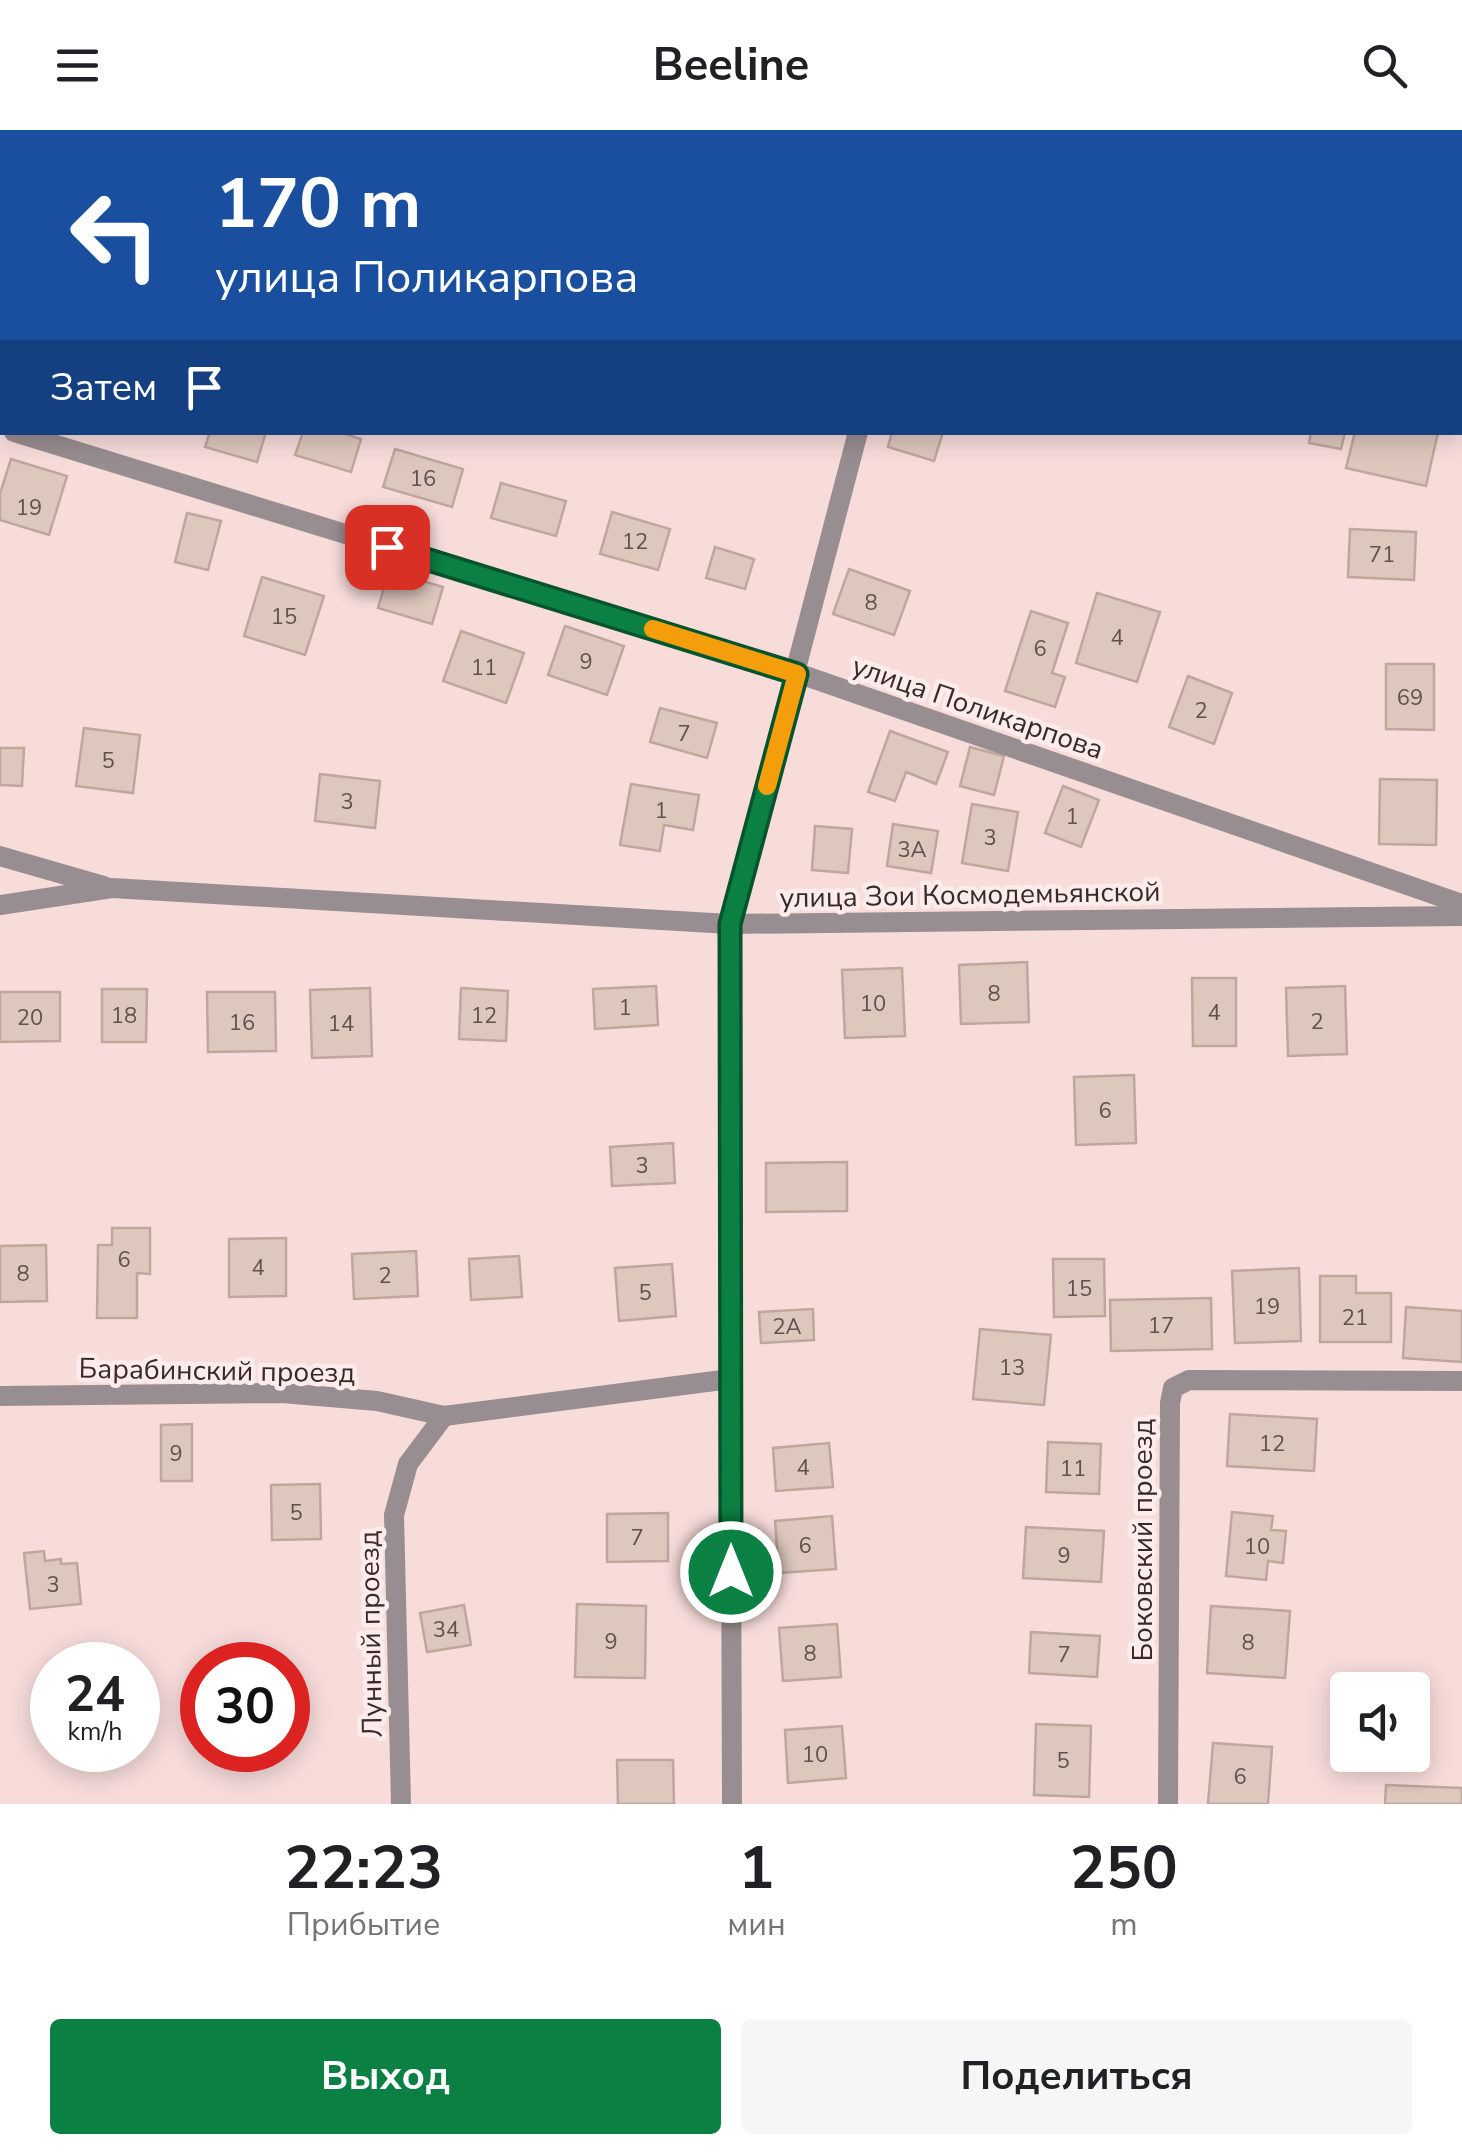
<!DOCTYPE html>
<html lang="ru">
<head>
<meta charset="utf-8">
<style>
	:root { --surface:#fff; --page:#f6f6f6; --text:#202124; --muted:#757577; --accent:#0b8043 }
	body { margin:0; font-family:"Nunito Sans",sans-serif; background:var(--page); color:var(--text); height:100vh; display:flex; flex-direction:column; font-size:38px; white-space:nowrap }
	* { box-sizing:border-box; margin:0 }
	p { font-size:32px; color:var(--muted) }
	.icon { flex:none; width:55px; height:55px; fill:none; stroke:currentColor; stroke-width:2; stroke-linecap:round; stroke-linejoin:round }
	.map { position:relative; height:1674px; overflow:hidden }
	.details { display:flex; flex-direction:column; background:var(--surface); flex:1 }
	.details>* { flex:none }
	.hud { position:absolute; left:0px; top:0px; width:1462px; height:305px; box-shadow:0 5px 25px #0003; background:#1a4fa0; color:#fff; overflow:hidden }
	.buttons { position:absolute; left:1330px; top:1542px; display:grid; gap:20px }
	.buttons a { display:grid; place-items:center; width:100px; height:100px; border-radius:10px; background:var(--surface); box-shadow:0 5px 25px #0003; font-size:50px }
	.speed { position:absolute; left:30px; top:1512px; display:flex; gap:20px; font-size:50px; font-weight:700; text-align:center }
	.speed>* { display:grid; place-content:center; width:130px; height:130px; border-radius:50%; background:var(--surface); box-shadow:0 5px 25px #0003; line-height:1 }
	.speed small { font-size:25px; font-weight:400 }
	.speed .limit { border:15px solid #d22; background:#fff; color:#111 }
	.pin { position:absolute; display:grid; place-items:center; width:85px; height:85px; color:#fff; margin:-42px; border-radius:20px; box-shadow:0 5px 15px #0006 }
	.me { position:absolute; width:110px; margin:-55px; rotate:0deg; stroke-linejoin:round; filter:drop-shadow(0 0 8px #0008) }
	.turn { display:flex; align-items:center; gap:35px; height:210px; padding:0 50px; font-size:45px }
	.turn .icon { width:130px; height:130px; stroke-width:2.5 }
	.turn b { display:block; font-size:70px; line-height:85px }
	.then { display:flex; align-items:center; height:95px; padding:0 50px; background:#0003; gap:20px; font-size:38px }
	.eta { display:flex; justify-content:space-evenly; align-items:center; height:170px; text-align:center }
	.eta b { font-size:60px; font-weight:700; line-height:70px }
	.cta { display:flex; gap:20px; margin-top:auto; padding:20px 50px }
	.cta a { flex:1; height:115px; border-radius:10px; background:var(--accent); color:#fff; font-size:40px; font-weight:700; line-height:115px; text-align:center }
	.cta a+a { background:var(--page); color:var(--text) }
	header { display:flex; justify-content:space-between; align-items:center; height:130px; padding:0 50px; background:var(--surface); font-size:45px; font-weight:700 }
	.map>svg:first-child { display:block }
</style>
</head>
<body>
<header><svg class="icon" aria-label="menu" viewBox="0 0 24 24"><path d="M4 6h16M4 12h16M4 18h16"/></svg>Beeline<svg class="icon" aria-label="search" viewBox="0 0 24 24"><circle cx="10" cy="10" r="6"/><path d="M15 15l6 6"/></svg></header>
<div class="map">
<svg width="1462" height="1674" viewBox="0 0 1462 1674">
	<rect width="100%" height="100%" fill="#f7dcda"/>
	<g fill="#dec7bd" stroke="#bea79d" stroke-width="2.5">
		<polygon points="210,302 266,302 257,332 205,317"/>
		<polygon points="303,302 339,302 361,309 351,342 295,325"/>
		<polygon points="892,302 943,302 934,331 888,317"/>
		<polygon points="1311,302 1345,302 1341,319 1309,313"/>
		<polygon points="1355,302 1438,302 1426,356 1346,338"/>
		<polygon points="395,319 463,339 452,377 383,357"/>
		<polygon points="11,329 67,346 49,405 0,390 0,364"/>
		<polygon points="501,353 566,371 556,406 491,388"/>
		<polygon points="612,382 670,399 658,440 600,424"/>
		<polygon points="187,383 221,391 208,440 175,432"/>
		<polygon points="1350,399 1416,402 1414,450 1348,447"/>
		<polygon points="715,417 754,429 745,459 706,448"/>
		<polygon points="849,439 910,461 894,505 833,484"/>
		<polygon points="389,441 443,457 432,494 378,478"/>
		<polygon points="262,447 324,466 305,525 244,506"/>
		<polygon points="1097,463 1160,482 1137,552 1076,533"/>
		<polygon points="1031,481 1068,493 1052,543 1065,547 1055,577 1005,561"/>
		<polygon points="565,496 624,516 607,565 548,545"/>
		<polygon points="461,501 524,523 506,573 443,551"/>
		<polygon points="1386,534 1434,534 1434,600 1386,599"/>
		<polygon points="1188,546 1232,563 1214,614 1169,597"/>
		<polygon points="660,578 717,593 707,628 650,612"/>
		<polygon points="84,598 140,605 133,663 76,656"/>
		<polygon points="890,601 948,622 936,654 906,642 895,671 868,662"/>
		<polygon points="970,617 1004,626 994,665 960,656"/>
		<polygon points="0,618 24,618 22,656 0,655"/>
		<polygon points="320,644 380,651 375,698 315,691"/>
		<polygon points="1380,649 1437,650 1436,715 1379,714"/>
		<polygon points="631,654 699,665 693,700 664,695 660,721 620,715"/>
		<polygon points="1063,656 1099,670 1081,717 1045,703"/>
		<polygon points="972,674 1018,682 1008,741 962,733"/>
		<polygon points="893,694 938,701 931,743 887,736"/>
		<polygon points="815,696 852,699 848,743 812,740"/>
		<polygon points="1027,832 1029,892 961,894 959,835"/>
		<polygon points="902,838 905,906 845,908 842,840"/>
		<polygon points="1192,848 1236,848 1236,916 1193,916"/>
		<polygon points="656,856 658,895 595,899 593,859"/>
		<polygon points="1345,856 1347,924 1288,926 1286,858"/>
		<polygon points="370,858 372,926 312,928 310,860"/>
		<polygon points="461,858 508,861 506,911 459,909"/>
		<polygon points="102,859 147,859 146,912 102,912"/>
		<polygon points="0,862 60,862 60,911 0,912"/>
		<polygon points="207,862 275,862 276,921 208,922"/>
		<polygon points="1134,945 1136,1013 1076,1015 1074,947"/>
		<polygon points="673,1013 675,1053 612,1056 610,1017"/>
		<polygon points="847,1032 847,1081 766,1082 766,1033"/>
		<polygon points="112,1098 150,1098 150,1144 137,1143 137,1188 97,1188 98,1115 112,1115"/>
		<polygon points="286,1108 286,1166 229,1167 229,1109"/>
		<polygon points="46,1115 47,1171 0,1172 0,1116"/>
		<polygon points="416,1121 418,1166 354,1169 352,1124"/>
		<polygon points="519,1126 522,1167 471,1170 469,1129"/>
		<polygon points="1053,1129 1104,1129 1105,1186 1054,1187"/>
		<polygon points="672,1134 676,1186 619,1191 615,1138"/>
		<polygon points="1299,1138 1301,1211 1235,1213 1232,1141"/>
		<polygon points="1320,1146 1356,1146 1356,1163 1391,1163 1391,1212 1320,1212"/>
		<polygon points="1211,1168 1212,1219 1111,1221 1110,1170"/>
		<polygon points="1406,1177 1462,1181 1462,1232 1403,1228"/>
		<polygon points="813,1179 814,1210 761,1213 759,1182"/>
		<polygon points="980,1199 1051,1205 1044,1275 973,1269"/>
		<polygon points="1230,1284 1317,1289 1314,1341 1227,1336"/>
		<polygon points="192,1294 192,1351 161,1351 161,1295"/>
		<polygon points="1048,1312 1101,1314 1099,1364 1046,1362"/>
		<polygon points="829,1313 833,1357 776,1361 773,1318"/>
		<polygon points="320,1354 321,1409 272,1410 271,1355"/>
		<polygon points="1232,1382 1273,1386 1271,1400 1286,1401 1283,1433 1268,1431 1266,1450 1226,1446"/>
		<polygon points="668,1383 668,1431 607,1432 607,1384"/>
		<polygon points="832,1386 836,1439 779,1443 775,1391"/>
		<polygon points="1026,1397 1104,1401 1101,1452 1023,1448"/>
		<polygon points="44,1421 45,1431 61,1429 61,1434 77,1433 81,1474 30,1479 24,1423"/>
		<polygon points="577,1474 646,1476 645,1548 575,1547"/>
		<polygon points="464,1475 471,1515 427,1522 420,1483"/>
		<polygon points="1211,1476 1290,1481 1285,1548 1207,1543"/>
		<polygon points="837,1494 841,1547 783,1551 779,1498"/>
		<polygon points="1031,1502 1100,1506 1097,1547 1029,1543"/>
		<polygon points="1036,1594 1091,1596 1089,1667 1034,1665"/>
		<polygon points="842,1596 846,1648 788,1653 785,1600"/>
		<polygon points="1213,1613 1272,1617 1268,1674 1208,1674"/>
		<polygon points="617,1630 673,1630 674,1674 618,1674"/>
		<polygon points="1386,1655 1462,1658 1462,1674 1385,1674"/>
	</g>
	<g fill="none" stroke-linecap="round" stroke-linejoin="round">
		<g stroke="#988d90" stroke-width="20">
			<polyline points="604,0 613,2"/>
			<polyline points="953,2 954,0"/>
			<polyline points="1460,249 1462,250"/>
			<polyline points="14,302 797,543 1462,774"/>
			<polyline points="0,726 104,756"/>
			<polyline points="0,775 112,758 729,794 1462,786"/>
			<polyline points="0,1266 282,1263 377,1271 444,1286 730,1249"/>
			<polyline points="401,1674 394,1385 408,1334 444,1286"/>
			<polyline points="732,1674 729,794 858,302"/>
			<polyline points="1168,1674 1170,1273 1173,1258 1189,1250 1462,1251"/>
		</g>
	</g>
	<g fill="none" stroke-linecap="round" stroke-linejoin="round">
		<defs>
			<polyline id="route" points="387,417 797,544 730,794 731,1442"/>
		</defs>
		<use href="#route" stroke="#07532c" stroke-width="25"/>
		<use href="#route" stroke="#0b8043" stroke-width="18"/>
		<polyline stroke="#f59e0b" stroke-width="18" points="653,499 797,544 767,656"/>
	</g>
	<g text-anchor="middle" stroke-width="9" stroke-linejoin="round" paint-order="stroke">
		<g font-size="22" fill="#5f524f">
			<text x="423" y="356">16</text>
			<text x="29" y="385">19</text>
			<text x="635" y="419">12</text>
			<text x="1382" y="432">71</text>
			<text x="871" y="480">8</text>
			<text x="284" y="494">15</text>
			<text x="1117" y="515">4</text>
			<text x="1040" y="526">6</text>
			<text x="586" y="539">9</text>
			<text x="484" y="545">11</text>
			<text x="1410" y="575">69</text>
			<text x="1201" y="588">2</text>
			<text x="684" y="611">7</text>
			<text x="108" y="638">5</text>
			<text x="347" y="679">3</text>
			<text x="661" y="688">1</text>
			<text x="1072" y="694">1</text>
			<text x="990" y="715">3</text>
			<text x="912" y="727">3А</text>
			<text x="994" y="871">8</text>
			<text x="873" y="881">10</text>
			<text x="625" y="885">1</text>
			<text x="1214" y="890">4</text>
			<text x="124" y="893">18</text>
			<text x="484" y="893">12</text>
			<text x="30" y="895">20</text>
			<text x="1317" y="899">2</text>
			<text x="242" y="900">16</text>
			<text x="341" y="901">14</text>
			<text x="1105" y="988">6</text>
			<text x="642" y="1043">3</text>
			<text x="124" y="1137">6</text>
			<text x="258" y="1145">4</text>
			<text x="23" y="1151">8</text>
			<text x="385" y="1153">2</text>
			<text x="1079" y="1166">15</text>
			<text x="645" y="1170">5</text>
			<text x="1267" y="1184">19</text>
			<text x="1355" y="1195">21</text>
			<text x="1161" y="1203">17</text>
			<text x="787" y="1204">2А</text>
			<text x="1012" y="1245">13</text>
			<text x="1272" y="1321">12</text>
			<text x="176" y="1331">9</text>
			<text x="803" y="1345">4</text>
			<text x="1073" y="1346">11</text>
			<text x="296" y="1390">5</text>
			<text x="637" y="1415">7</text>
			<text x="805" y="1423">6</text>
			<text x="1257" y="1424">10</text>
			<text x="1064" y="1433">9</text>
			<text x="53" y="1462">3</text>
			<text x="446" y="1507">34</text>
			<text x="611" y="1519">9</text>
			<text x="1248" y="1520">8</text>
			<text x="810" y="1531">8</text>
			<text x="1064" y="1532">7</text>
			<text x="815" y="1632">10</text>
			<text x="1063" y="1638">5</text>
			<text x="1240" y="1654">6</text>
		</g>
		<g font-size="28" fill="#352b2a" stroke="#fdeceb">
			<text transform="translate(978 577) rotate(19)" y="10">улица Поликарпова</text>
			<text transform="translate(970 764) rotate(-1)" y="10">улица Зои Космодемьянской</text>
			<text transform="translate(217 1240) rotate(1)" y="10">Барабинский проезд</text>
			<text transform="translate(1142 1410) rotate(-90)" y="10">Боковский проезд</text>
			<text transform="translate(370 1504) rotate(-91)" y="10">Лунный проезд</text>
		</g>
	</g>
</svg>
<div class="buttons">
<a><svg class="icon" aria-label="sound" viewBox="0 0 24 24"><path d="M4 9h4l5-4v14l-5-4H4zM17 9q2 3 0 6"/></svg></a>
</div>
<div class="speed"><div>24<small>km/h</small></div><div class="limit">30</div></div>
<div class="pin" style="left:387px;top:417px;background:#d93025"><svg class="icon" aria-label="arrive" viewBox="0 0 24 24"><path d="M6 21V4h12l-3 4 3 4H6"/></svg></div>
<svg class="me" style="left:731px;top:1442px" viewBox="-20 -20 40 40"><circle r="17" fill="#0b8043" stroke="#fff" stroke-width="3"/><path d="M0-11L8 9 0 5-8 9z" fill="#fff"/></svg>
<div class="hud">
<div class="turn"><svg class="icon" aria-label="left" viewBox="0 0 24 24"><path d="M17 20v-9H6M10 6l-5 5 5 5"/></svg><div><b>170 m</b>улица Поликарпова</div></div>
<div class="then">Затем<svg class="icon" aria-label="arrive" viewBox="0 0 24 24"><path d="M6 21V4h12l-3 4 3 4H6"/></svg></div>
</div>
</div>
<section class="details">
<div class="eta">
<div><b>22:23</b><p>Прибытие</p></div>
<div><b>1</b><p>мин</p></div>
<div><b>250</b><p>m</p></div>
</div>
<div class="cta"><a>Выход</a><a>Поделиться</a></div>
</section>
</body>
</html>
